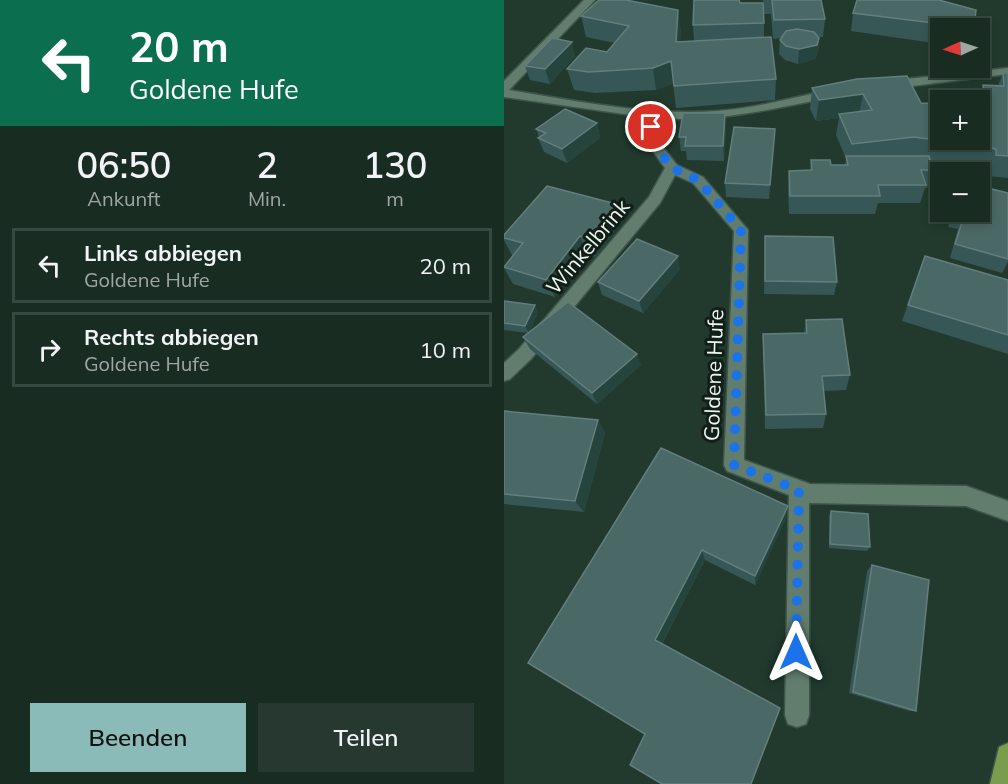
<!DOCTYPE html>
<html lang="de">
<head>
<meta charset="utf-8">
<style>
	:root { --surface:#192c22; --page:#26382f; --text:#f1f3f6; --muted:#9fa7a5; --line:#374840; --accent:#8bbbb9 }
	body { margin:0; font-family:Mulish,sans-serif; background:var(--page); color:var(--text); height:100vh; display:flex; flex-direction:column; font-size:22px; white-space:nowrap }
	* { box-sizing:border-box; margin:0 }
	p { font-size:20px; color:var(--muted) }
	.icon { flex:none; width:33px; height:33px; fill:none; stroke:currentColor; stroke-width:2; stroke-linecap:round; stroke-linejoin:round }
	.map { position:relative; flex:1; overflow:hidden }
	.side { display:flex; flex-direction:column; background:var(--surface); width:504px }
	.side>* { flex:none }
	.banner { background:#0b6e4f; color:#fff; overflow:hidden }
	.needle { width:39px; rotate:267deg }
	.fabs { position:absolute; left:426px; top:18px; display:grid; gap:12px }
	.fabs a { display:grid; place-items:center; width:60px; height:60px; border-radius:0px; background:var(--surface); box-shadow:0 3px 9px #0003,0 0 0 2px var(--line); font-size:30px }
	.pin { position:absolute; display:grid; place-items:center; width:51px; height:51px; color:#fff; margin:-26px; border:3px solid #fff; border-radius:50%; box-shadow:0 2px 6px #0007 }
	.me { position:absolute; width:66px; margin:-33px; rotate:0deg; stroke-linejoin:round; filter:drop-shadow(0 0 4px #0008) }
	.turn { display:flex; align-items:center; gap:21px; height:126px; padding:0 30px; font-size:27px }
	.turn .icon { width:78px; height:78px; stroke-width:2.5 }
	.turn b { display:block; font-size:42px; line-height:51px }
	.eta { display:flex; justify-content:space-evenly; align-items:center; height:102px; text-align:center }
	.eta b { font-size:36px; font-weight:600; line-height:42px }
	.button { display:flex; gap:12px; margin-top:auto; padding:12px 30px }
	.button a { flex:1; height:69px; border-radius:0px; background:var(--accent); color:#111; font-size:24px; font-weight:600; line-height:69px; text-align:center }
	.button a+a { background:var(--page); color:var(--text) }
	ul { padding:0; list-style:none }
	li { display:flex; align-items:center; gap:18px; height:75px; margin:0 12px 9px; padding:0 18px; border:3px solid var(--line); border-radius:0px }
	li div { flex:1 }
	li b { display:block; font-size:22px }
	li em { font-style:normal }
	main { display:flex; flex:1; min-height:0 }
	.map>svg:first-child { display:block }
</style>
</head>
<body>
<main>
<section class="side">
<div class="banner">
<div class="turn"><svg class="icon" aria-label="left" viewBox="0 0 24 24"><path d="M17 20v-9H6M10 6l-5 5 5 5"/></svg><div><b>20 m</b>Goldene Hufe</div></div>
</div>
<div class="eta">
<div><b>06:50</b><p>Ankunft</p></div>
<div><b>2</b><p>Min.</p></div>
<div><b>130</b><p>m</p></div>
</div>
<ul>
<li><svg class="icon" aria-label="left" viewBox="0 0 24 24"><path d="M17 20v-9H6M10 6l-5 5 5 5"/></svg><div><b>Links abbiegen</b><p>Goldene Hufe</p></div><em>20 m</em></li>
<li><svg class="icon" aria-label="right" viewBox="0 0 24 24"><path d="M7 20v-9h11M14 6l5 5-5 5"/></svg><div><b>Rechts abbiegen</b><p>Goldene Hufe</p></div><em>10 m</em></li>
</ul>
<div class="button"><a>Beenden</a><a>Teilen</a></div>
</section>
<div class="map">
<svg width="504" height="784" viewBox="0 0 504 784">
	<rect width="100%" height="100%" fill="#213a2d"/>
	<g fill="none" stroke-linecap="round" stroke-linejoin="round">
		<defs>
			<g id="minor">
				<path d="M80,0H91L5,90C73,101 143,116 213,111C253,108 291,97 330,89L336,93L330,97C271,108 214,123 153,118V140L173,165L199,177L244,230L240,460L306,484L462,486L504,501V521L462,506L305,503V715L302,724L293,727L284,724L281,715L285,495L223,471L220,465L230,231L189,183L171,175L156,203L27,359L6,379L0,381V363L15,349L145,197L161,168L141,140V117L0,97V81Z"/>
				<polygon points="504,68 504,74 384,89 378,85 384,81"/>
			</g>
			<polygon id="major" points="504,743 504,784 486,784 495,747"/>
		</defs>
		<use href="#minor" stroke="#3e554a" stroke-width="3"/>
		<use href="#major" stroke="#3e554a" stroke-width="3"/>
		<use href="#minor" fill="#627d6e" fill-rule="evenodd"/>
		<use href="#major" fill="#7a9c4d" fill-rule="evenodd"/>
	</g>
	<g fill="#375656">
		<polygon points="259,0 317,0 321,19 319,37 315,37 315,38 314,52 311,59 294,64 281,60 275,54 276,40 277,38 269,39 267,14 260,14"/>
		<polygon points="236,3 260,23 260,37 272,79 271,100 172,108 169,83 152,90 91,93 70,90 63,69 103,52 111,43 82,37 77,16 177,30 176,41 190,41 189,25"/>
		<polygon points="349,13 470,28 436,28 436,44 347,31"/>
		<polygon points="71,56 46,84 26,80 21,66"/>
		<polygon points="499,73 504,73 504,178 483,176 483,170 427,162 429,170 423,188 421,188 416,203 374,203 371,214 285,214 284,189 285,171 306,170 307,160 327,165 341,165 342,159 332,135 335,118 312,121 306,109 308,88 353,79 436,140 476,100 442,100 443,95 475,99 479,85 494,86"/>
		<polygon points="93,123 96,138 63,163 40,152 34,138 35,137 32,129"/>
		<polygon points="222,127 220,161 183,160 182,151 177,151 175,137"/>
		<polygon points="271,129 265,199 222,197 221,183"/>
		<polygon points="112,204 117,222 92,257 82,254 51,297 9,284 0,268 10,255 8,255 0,240 0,235"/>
		<polygon points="449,212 476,212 504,225 504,262 498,273 446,258 454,229 444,227"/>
		<polygon points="261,236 333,282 330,295 260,294"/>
		<polygon points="421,256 504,280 504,354 398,321"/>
		<polygon points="176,269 139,313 98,295 94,282"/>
		<polygon points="0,301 34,312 25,333 137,365 93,404 26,349 19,337 24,333 0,330"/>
		<polygon points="302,320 346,375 342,390 320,391 322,414 319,428 261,429 259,334 300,333"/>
		<polygon points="0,411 94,420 101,433 80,512 0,504"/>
		<polygon points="157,448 282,518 251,585 201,560 158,644 141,734"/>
		<polygon points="327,511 366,547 363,551 325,548 325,516"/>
		<polygon points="368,565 412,711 405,711 345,693 363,571"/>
	</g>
	<g fill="#26443e">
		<polygon points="174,10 177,30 175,63 172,42"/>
		<polygon points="315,38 314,52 311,59 294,64 295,49"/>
		<polygon points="68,42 71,56 46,84 41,69"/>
		<polygon points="167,61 170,82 152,90 149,68"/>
		<polygon points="359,94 355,115 335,114 335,118 312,121 315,100"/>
		<polygon points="221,113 222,127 220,161 219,146"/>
		<polygon points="93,123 96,138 63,163 58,149"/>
		<polygon points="112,204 117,222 92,257 85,239"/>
		<polygon points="76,236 82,254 51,297 42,280"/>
		<polygon points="174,256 176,269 139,313 135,301"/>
		<polygon points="31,305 34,312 25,333 21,326"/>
		<polygon points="133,354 137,365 93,404 88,393"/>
		<polygon points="94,420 101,433 80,512 71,501"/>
		<polygon points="284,506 282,518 251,585 251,576"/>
		<polygon points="198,550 201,560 157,645 151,640"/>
	</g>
	<g fill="#4a6866" stroke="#637e7c" stroke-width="1.5">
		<polygon points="95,0 122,0 174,10 172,42 267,37 272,79 170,86 167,61 149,68 85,72 63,69 82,48 103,52 125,26 77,16"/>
		<polygon points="190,0 235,0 236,3 259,3 260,23 189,25"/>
		<polygon points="268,0 317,0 321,19 270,20"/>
		<polygon points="353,0 435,0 472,10 470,28 349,13"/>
		<polygon points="293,29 310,32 315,38 313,45 295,49 282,46 276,40 282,31"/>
		<polygon points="48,38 68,42 41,69 21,66"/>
		<polygon points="499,73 504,73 504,156 492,155 492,149 410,137 348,144 335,114 368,110 359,94 315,100 308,88 353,79 403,76 417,103 436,104 436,140 476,140 476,100 443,100 443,95 481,99 479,85 500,86"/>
		<polygon points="61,109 93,123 58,149 34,138 42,133 32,129"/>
		<polygon points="179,113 221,113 219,146 181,146 182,137 175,137"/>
		<polygon points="230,127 271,129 266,185 221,183"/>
		<polygon points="342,156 425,156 429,170 417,170 422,185 374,185 376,196 286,196 285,171 308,170 307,160 326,160 327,165 344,165"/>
		<polygon points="43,186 112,204 85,239 76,236 42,280 0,267 19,243 0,238 0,235"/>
		<polygon points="476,186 504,193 504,259 451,244 460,216 449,213 450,212 476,212"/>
		<polygon points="261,236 329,237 333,282 261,281"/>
		<polygon points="133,239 174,256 135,301 94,282"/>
		<polygon points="421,256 504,280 504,335 404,305"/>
		<polygon points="0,301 31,305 21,326 0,323"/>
		<polygon points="64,302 133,354 88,393 19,337"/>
		<polygon points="338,319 346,375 318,376 322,414 262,415 259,334 303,333 302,320"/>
		<polygon points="0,411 94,420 71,501 0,494"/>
		<polygon points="157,448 284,506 251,576 198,550 151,640 276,708 247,784 158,784 126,765 141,734 24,663"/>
		<polygon points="327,511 364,514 366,547 326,544"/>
		<polygon points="368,565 425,580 412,711 349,692"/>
	</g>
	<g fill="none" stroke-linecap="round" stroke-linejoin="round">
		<polyline stroke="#1a73e8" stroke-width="10" stroke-dasharray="0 18" points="147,127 147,140 168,168 194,180 237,230 230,465 295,490 292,652"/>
	</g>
	<g text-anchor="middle" stroke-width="6" stroke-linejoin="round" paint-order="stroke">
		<g font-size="21" fill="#eaf9f1" stroke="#131e18">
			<text transform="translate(84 247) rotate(-50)" y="7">Winkelbrink</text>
			<text transform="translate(210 375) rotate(-88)" y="7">Goldene Hufe</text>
		</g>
	</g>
</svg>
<div class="fabs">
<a><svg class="needle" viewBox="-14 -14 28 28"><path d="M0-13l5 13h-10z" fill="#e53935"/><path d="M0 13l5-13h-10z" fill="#9fa7a5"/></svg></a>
<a>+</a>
<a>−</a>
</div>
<div class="pin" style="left:147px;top:127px;background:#d93025"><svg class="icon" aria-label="arrive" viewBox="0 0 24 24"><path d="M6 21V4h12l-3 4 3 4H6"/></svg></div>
<svg class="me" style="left:292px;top:652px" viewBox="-20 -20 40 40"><path d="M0-17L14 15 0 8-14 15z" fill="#1a73e8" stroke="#fff" stroke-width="4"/></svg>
</div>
</main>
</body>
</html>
